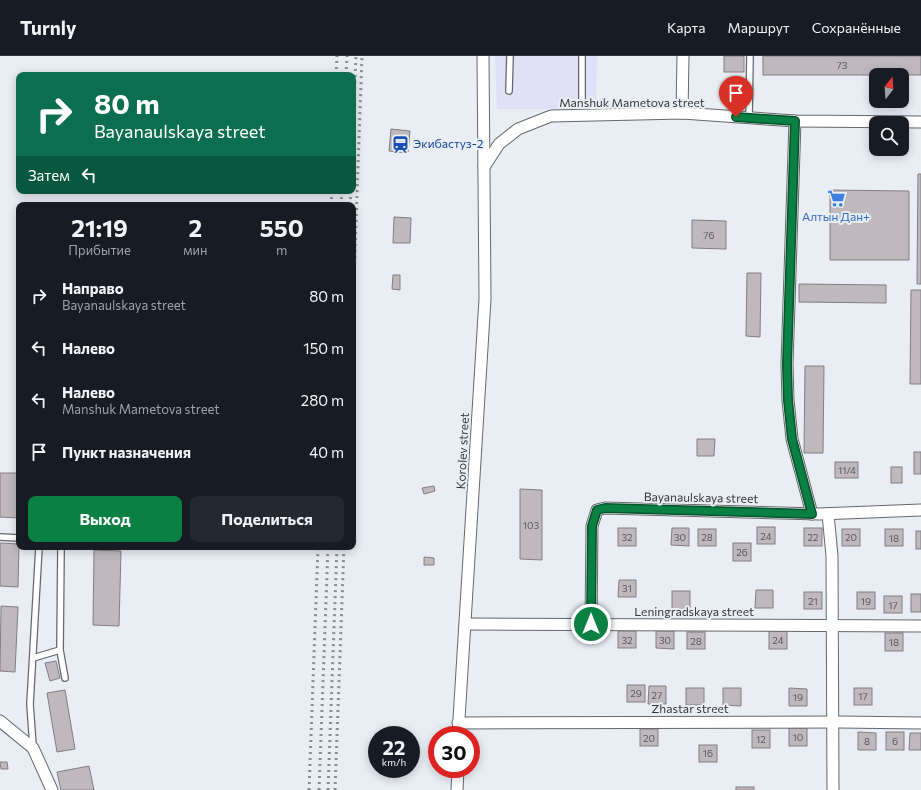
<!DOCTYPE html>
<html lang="ru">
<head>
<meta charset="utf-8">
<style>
	:root { --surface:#171b24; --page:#242831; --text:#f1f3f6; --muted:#9ea1a6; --line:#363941; --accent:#0b8043 }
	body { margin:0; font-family:Commissioner,sans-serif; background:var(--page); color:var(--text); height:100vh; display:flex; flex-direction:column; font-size:15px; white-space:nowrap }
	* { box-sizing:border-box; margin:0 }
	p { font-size:13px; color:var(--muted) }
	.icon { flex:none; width:22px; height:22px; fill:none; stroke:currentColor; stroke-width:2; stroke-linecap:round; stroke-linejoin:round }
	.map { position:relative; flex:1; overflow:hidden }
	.sheet { position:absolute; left:16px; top:146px; width:340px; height:348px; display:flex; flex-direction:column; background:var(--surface); border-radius:8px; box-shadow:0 2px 10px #0003 }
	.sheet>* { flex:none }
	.banner { position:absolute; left:16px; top:16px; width:340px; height:122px; border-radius:8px; box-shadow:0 2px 10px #0003; background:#0b6e4f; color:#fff; overflow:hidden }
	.needle { width:26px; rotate:17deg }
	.fabs { position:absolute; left:869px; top:12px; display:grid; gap:8px }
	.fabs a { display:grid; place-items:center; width:40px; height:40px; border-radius:8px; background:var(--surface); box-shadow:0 2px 10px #0003; font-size:20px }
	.speed { position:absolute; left:368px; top:670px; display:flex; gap:8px; font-size:20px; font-weight:700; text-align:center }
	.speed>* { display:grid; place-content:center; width:52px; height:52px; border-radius:50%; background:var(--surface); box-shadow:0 2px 10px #0003; line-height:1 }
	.speed small { font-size:10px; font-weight:400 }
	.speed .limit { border:6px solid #d22; background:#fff; color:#111 }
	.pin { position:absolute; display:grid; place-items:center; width:34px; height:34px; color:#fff; margin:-41px -17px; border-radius:50% 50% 50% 0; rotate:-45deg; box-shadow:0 0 4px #0007 }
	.pin .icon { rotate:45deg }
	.me { position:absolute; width:44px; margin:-22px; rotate:0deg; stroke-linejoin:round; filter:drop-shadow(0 0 3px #0008) }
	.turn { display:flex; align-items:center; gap:14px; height:84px; padding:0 12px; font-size:18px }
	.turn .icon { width:52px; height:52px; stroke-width:2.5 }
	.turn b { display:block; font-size:28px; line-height:34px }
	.then { display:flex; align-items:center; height:38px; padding:0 12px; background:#0003; gap:8px; font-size:15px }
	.eta { display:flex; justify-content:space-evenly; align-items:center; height:68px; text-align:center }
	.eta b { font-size:24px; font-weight:700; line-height:28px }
	.action { display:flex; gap:8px; margin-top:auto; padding:8px 12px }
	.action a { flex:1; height:46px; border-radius:8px; background:var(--accent); color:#fff; font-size:16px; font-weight:700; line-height:46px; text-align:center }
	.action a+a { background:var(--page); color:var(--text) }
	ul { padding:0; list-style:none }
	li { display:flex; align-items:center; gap:12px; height:52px; padding:0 12px }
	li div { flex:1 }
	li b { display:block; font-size:15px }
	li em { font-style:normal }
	header { display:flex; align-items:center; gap:24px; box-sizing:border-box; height:56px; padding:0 20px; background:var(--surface); border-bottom:1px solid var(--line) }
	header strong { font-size:19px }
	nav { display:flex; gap:22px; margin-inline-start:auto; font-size:14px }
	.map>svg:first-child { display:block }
</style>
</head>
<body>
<header>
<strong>Turnly</strong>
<nav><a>Карта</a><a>Маршрут</a><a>Сохранённые</a></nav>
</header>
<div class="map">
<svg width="921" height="734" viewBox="0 0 921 734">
	<rect width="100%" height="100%" fill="#e9edf4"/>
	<polygon fill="#e2e0f6" points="495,0 597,0 596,53 497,53"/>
	<g fill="#bfb9be" stroke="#837e83">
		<rect x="724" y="0" width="20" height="16"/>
		<rect x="763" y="0" width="158" height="19"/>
		<polygon points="391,73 410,75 408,97 389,95"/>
		<polygon points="918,118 921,118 921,228 917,228"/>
		<polygon points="830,134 909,135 909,204 830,204"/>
		<polygon points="394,161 411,162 410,187 393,187"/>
		<polygon points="692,164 726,165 726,193 692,192"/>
		<polygon points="747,217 761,217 760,281 746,280"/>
		<polygon points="393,219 400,219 400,234 392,233"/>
		<polygon points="799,228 886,229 886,247 799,246"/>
		<polygon points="911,234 921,234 921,328 910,328"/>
		<polygon points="805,310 824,310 823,397 804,397"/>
		<polygon points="697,383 715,383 714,400 697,400"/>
		<rect x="914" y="396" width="7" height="22"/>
		<rect x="835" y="406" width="23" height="16"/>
		<rect x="891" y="411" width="11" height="16"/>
		<polygon points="0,417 19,417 19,462 0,461"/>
		<polygon points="434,430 435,435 424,438 422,432"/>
		<polygon points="520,433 542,434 542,504 520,503"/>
		<rect x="757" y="471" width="18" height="17"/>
		<rect x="618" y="472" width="18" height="18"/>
		<polygon points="672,472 689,472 689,490 671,489"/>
		<rect x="804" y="472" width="18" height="18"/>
		<rect x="698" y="473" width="18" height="17"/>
		<rect x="842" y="473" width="18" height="17"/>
		<rect x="885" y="473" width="18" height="17"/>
		<rect x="916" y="475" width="5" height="18"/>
		<polygon points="0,487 19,488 18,531 0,530"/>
		<rect x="733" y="487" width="18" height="18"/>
		<polygon points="94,494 121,495 119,570 93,569"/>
		<polygon points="424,501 434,502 434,509 424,509"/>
		<polygon points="619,524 636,524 636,541 618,541"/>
		<polygon points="756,534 773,534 773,552 755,552"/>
		<rect x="672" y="535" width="18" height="18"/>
		<rect x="804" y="536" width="18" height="17"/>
		<rect x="857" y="536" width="18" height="17"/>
		<rect x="911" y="538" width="10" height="18"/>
		<rect x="884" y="540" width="18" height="17"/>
		<polygon points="1,550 18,551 15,616 0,615"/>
		<rect x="618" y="575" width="18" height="17"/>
		<polygon points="656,575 674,575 674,593 656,592"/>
		<rect x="769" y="575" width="18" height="18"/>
		<rect x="687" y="576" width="18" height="17"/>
		<rect x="885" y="577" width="18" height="18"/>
		<polygon points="56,605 60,622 50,625 45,607"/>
		<rect x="627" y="629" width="18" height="17"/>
		<polygon points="649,630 666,630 666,648 648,648"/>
		<rect x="686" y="632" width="18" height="17"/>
		<polygon points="723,632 741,632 741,650 723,649"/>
		<polygon points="789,632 807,633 807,650 789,650"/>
		<rect x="854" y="632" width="18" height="17"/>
		<polygon points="65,634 75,693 57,696 47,637"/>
		<rect x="789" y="672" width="18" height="18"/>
		<rect x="640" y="673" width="18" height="17"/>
		<rect x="752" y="674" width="18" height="18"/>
		<polygon points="858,676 876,677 876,694 858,694"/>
		<rect x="886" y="676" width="18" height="18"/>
		<polygon points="910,677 921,677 921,694 909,694"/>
		<rect x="699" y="689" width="18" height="17"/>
		<polygon points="0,706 7,706 8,713 1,713"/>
		<polygon points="89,710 94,734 61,734 57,716"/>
		<rect x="736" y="731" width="18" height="3"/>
	</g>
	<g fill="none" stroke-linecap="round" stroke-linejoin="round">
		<defs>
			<g id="lane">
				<polyline points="509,35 510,0"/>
				<polyline points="582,43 582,0"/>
				<polyline points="749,62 750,0"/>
				<polyline points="0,481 19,482"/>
				<polyline points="61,491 60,594 65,622"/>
				<polyline points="33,602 60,594"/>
				<polyline points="33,690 30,648 39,491"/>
			</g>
			<g id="street">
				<polyline points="682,57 683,0"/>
				<polyline points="795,65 787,308 788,344 792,383 812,458"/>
				<polyline points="484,111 499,88 518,73 551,60 682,57 795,65 921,66"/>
				<polyline points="828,458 832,500 833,734"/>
				<polyline points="466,568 921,570"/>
				<polyline points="591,569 592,470 597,454 605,452 819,458 921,454"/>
				<polyline points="0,665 33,692 52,734"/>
				<polyline points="458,667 839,666 921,667"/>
				<polyline points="458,679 485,243 483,0"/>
				<polyline points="457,734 458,713"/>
			</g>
		</defs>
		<use href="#lane" stroke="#64686d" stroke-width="8"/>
		<use href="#street" stroke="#64686d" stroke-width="13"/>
		<use href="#lane" stroke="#fff" stroke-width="5.5"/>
		<use href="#street" stroke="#fff" stroke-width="11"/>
		<g stroke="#8a8d91" stroke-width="3" stroke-dasharray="2 4" stroke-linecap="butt">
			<polyline points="336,19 337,0"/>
			<polyline points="346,19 347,0"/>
			<polyline points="353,69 356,0"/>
			<polyline points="331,149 332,135"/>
			<polyline points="341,149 342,135"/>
			<polyline points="350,149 351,135"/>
			<polyline points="353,250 362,0"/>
			<polyline points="309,734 318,491"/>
			<polyline points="319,734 328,491"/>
			<polyline points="328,734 337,491"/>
			<polyline points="335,734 344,491"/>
		</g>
	</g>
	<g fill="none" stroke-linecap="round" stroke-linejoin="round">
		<defs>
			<polyline id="route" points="591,568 592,470 597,454 605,452 812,458 792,383 788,344 787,308 795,65 736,61"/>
		</defs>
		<use href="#route" stroke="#07532c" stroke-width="10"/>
		<use href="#route" stroke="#0b8043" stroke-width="7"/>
	</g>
	<defs>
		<symbol id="station-bare" viewBox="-9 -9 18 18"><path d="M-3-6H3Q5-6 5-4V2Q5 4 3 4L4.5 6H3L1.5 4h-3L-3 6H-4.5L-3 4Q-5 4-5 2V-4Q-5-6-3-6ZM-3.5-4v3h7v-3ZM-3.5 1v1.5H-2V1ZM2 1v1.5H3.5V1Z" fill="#1a4fb4" stroke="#e9edf4" stroke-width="2.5" paint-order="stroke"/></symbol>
		<symbol id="supermarket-bare" viewBox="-9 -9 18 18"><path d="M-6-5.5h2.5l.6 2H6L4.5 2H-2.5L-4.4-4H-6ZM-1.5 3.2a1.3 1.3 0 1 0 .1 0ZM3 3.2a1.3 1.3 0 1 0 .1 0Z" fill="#3f7fe0" stroke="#e9edf4" stroke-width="2.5" paint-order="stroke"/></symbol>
	</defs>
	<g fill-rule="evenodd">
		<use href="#station-bare" x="388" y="76" width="25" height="25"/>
		<use href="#supermarket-bare" x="824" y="130" width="25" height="25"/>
	</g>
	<g text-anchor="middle" stroke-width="4" stroke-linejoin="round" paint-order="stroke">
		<g font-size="10" fill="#58585b">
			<text x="842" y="13">73</text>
			<text x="709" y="183">76</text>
			<text x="847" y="418">11/4</text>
			<text x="531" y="473">103</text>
			<text x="766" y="484">24</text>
			<text x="627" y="485">32</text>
			<text x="680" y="485">30</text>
			<text x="707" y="485">28</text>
			<text x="813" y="485">22</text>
			<text x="851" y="485">20</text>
			<text x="894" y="486">18</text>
			<text x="742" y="500">26</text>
			<text x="627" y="536">31</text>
			<text x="813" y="549">21</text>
			<text x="866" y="549">19</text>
			<text x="893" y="553">17</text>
			<text x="627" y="588">32</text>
			<text x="665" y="588">30</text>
			<text x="778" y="588">24</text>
			<text x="696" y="589">28</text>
			<text x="894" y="590">18</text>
			<text x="636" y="641">29</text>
			<text x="657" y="643">27</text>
			<text x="863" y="644">17</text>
			<text x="798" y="645">19</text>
			<text x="798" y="685">10</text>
			<text x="649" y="686">20</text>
			<text x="761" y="687">12</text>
			<text x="867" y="689">8</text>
			<text x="895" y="689">6</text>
			<text x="708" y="701">16</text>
		</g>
		<g font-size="12" fill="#36373a" stroke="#e9edf4">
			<text x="632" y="51">Manshuk Mametova street</text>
			<text transform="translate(463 395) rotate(-87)" y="4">Korolev street</text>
			<text transform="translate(701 442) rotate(1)" y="4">Bayanaulskaya street</text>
			<text x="694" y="560">Leningradskaya street</text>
			<text x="690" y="657">Zhastar street</text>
		</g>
		<g font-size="12" fill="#164399" stroke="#e9edf4" text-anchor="start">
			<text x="413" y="92">Экибастуз-2</text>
		</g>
		<g font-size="12" fill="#366cbe" stroke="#e9edf4">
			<text x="836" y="165">Алтын Дан+</text>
		</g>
	</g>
</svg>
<div class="fabs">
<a><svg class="needle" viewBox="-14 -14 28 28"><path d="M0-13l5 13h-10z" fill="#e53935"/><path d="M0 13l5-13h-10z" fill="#9ea1a6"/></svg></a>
<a><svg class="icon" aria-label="search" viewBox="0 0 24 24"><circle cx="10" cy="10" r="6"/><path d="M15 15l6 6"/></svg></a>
</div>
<div class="speed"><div>22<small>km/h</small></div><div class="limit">30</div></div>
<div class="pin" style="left:736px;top:61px;background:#d93025"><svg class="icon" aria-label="arrive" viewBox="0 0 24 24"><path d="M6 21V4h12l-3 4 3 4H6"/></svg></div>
<svg class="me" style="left:591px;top:568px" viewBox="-20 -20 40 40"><circle r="17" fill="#0b8043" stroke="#fff" stroke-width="3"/><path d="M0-11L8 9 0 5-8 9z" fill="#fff"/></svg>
<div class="banner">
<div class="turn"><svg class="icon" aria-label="right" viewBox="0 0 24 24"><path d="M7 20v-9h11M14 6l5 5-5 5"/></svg><div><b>80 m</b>Bayanaulskaya street</div></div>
<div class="then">Затем<svg class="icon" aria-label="left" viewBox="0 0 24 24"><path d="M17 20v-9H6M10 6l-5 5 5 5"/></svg></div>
</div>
<section class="sheet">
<div class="eta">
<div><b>21:19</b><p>Прибытие</p></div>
<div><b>2</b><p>мин</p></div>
<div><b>550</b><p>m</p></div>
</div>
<ul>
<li><svg class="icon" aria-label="right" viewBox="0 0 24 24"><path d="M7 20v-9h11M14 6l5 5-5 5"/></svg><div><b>Направо</b><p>Bayanaulskaya street</p></div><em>80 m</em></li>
<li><svg class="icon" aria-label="left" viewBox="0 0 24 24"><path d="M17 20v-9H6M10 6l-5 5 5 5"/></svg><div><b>Налево</b></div><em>150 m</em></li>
<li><svg class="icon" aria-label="left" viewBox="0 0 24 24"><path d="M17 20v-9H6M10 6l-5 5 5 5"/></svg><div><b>Налево</b><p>Manshuk Mametova street</p></div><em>280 m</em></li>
<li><svg class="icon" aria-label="arrive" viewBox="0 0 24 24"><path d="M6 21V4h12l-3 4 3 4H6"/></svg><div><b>Пункт назначения</b></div><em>40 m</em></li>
</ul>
<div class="action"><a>Выход</a><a>Поделиться</a></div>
</section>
</div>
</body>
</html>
